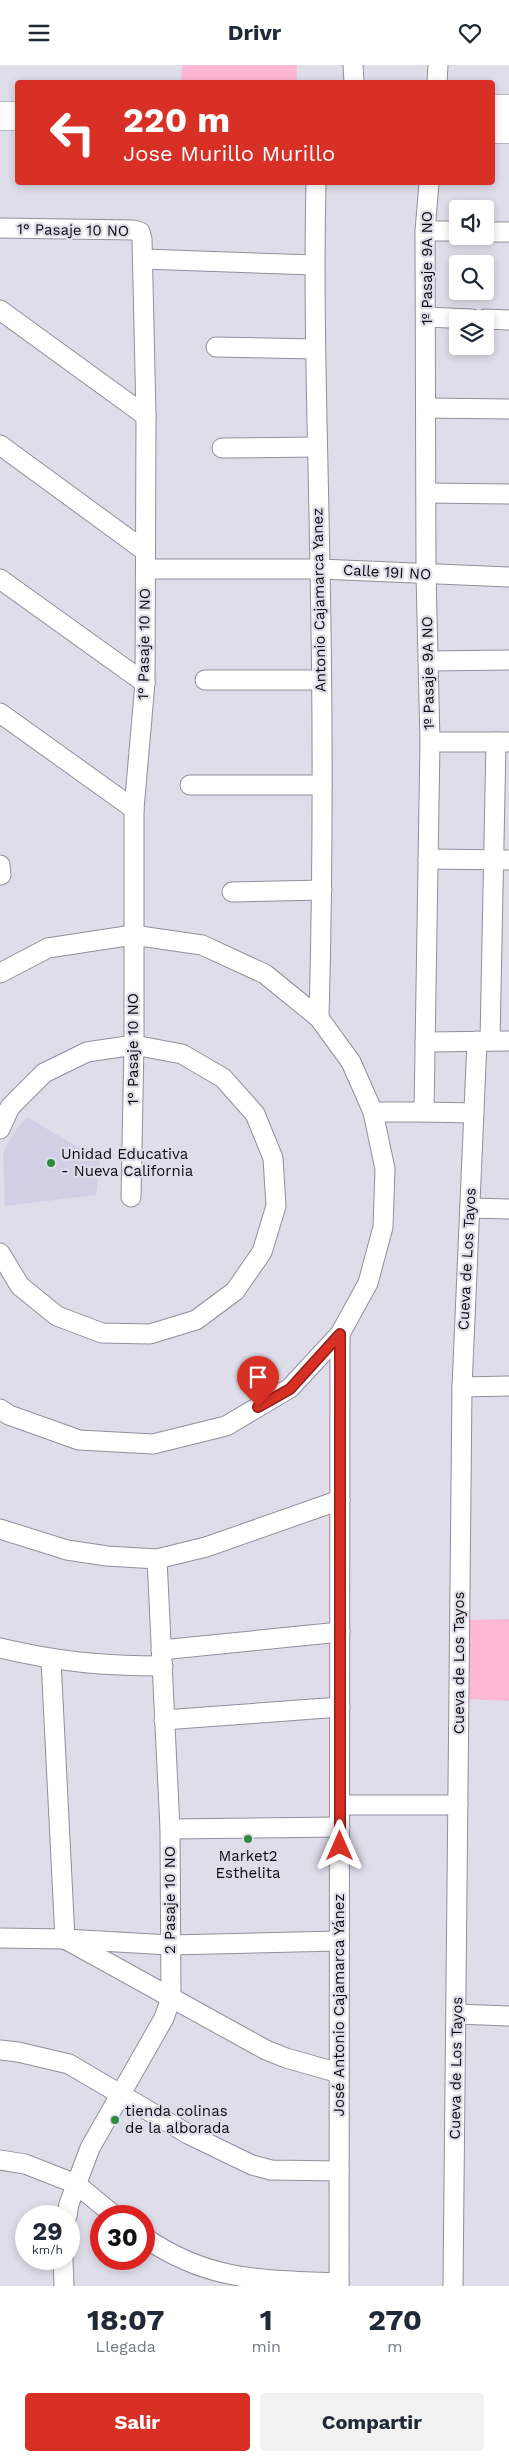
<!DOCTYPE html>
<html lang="es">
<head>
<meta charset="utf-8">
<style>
	:root { --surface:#fff; --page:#f2f2f3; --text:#1f2937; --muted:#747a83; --accent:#d93025 }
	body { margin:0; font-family:"Work Sans",sans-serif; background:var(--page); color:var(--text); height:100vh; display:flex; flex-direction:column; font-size:19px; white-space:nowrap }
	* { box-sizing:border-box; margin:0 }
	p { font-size:16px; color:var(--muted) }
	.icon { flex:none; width:28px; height:28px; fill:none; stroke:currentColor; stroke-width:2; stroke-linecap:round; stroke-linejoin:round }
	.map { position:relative; height:2221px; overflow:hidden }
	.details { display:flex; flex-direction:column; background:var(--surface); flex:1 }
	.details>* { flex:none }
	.hud { position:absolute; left:15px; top:15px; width:480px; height:105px; border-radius:5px; box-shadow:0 2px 8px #0003; background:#d93025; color:#fff; overflow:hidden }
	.controls { position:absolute; left:449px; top:135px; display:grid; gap:10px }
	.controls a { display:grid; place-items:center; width:45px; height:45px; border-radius:5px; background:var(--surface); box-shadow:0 2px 8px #0003; font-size:25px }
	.speed { position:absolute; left:15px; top:2140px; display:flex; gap:10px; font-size:25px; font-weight:700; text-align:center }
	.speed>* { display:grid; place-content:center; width:65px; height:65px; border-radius:50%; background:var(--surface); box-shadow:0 2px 8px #0003; line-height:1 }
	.speed small { font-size:12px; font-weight:400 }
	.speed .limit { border:8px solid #d22; background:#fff; color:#111 }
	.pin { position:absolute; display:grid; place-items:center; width:42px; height:42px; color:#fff; margin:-51px -21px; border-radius:50% 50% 50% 0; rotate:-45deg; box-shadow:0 0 5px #0007 }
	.pin .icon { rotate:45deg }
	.me { position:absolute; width:55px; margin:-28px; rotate:0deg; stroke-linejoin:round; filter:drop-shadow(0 0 4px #0008) }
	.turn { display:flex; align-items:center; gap:18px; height:105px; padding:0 25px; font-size:22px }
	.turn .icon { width:65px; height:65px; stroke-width:2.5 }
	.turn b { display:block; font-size:35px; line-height:42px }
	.eta { display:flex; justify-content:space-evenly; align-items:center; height:85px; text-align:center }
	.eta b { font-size:30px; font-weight:700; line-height:35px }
	.cta { display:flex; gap:10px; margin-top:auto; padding:10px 25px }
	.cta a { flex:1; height:58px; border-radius:5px; background:var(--accent); color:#fff; font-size:20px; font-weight:700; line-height:58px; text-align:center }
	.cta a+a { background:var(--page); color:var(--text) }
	header { display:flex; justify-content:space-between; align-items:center; height:65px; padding:0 25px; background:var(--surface); font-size:22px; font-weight:700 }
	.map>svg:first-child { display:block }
</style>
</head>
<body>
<header><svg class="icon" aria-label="menu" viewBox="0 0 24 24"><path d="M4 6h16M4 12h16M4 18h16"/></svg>Drivr<svg class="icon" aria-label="heart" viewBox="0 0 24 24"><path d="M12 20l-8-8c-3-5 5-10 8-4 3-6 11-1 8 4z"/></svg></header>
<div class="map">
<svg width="509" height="2221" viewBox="0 0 509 2221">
	<rect width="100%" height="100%" fill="#dfddea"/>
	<polygon fill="#d2cfe4" points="27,1052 100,1095 96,1130 5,1141 3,1090 7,1079 17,1063"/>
	<g fill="#feb8d5">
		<polygon points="182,0 297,0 297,17 181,17"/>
		<polygon points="509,1554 509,1636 465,1634 467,1555"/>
	</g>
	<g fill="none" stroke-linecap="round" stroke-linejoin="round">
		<defs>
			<g id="street">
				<polyline points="353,0 354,18"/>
				<polyline points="437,18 438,0"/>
				<path d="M316,118C313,246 318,375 320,504C323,653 323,803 319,953"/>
				<polyline points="0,163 133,165 140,167 142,174 146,351 145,618 134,744 134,980 131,1132"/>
				<polyline points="425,166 458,166"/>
				<polyline points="485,167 509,167"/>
				<polyline points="143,194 314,200"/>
				<polyline points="0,245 146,351"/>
				<polyline points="426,252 472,254"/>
				<polyline points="485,254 509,255"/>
				<polyline points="216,282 315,284"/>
				<polyline points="426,343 509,344"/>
				<polyline points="0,380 145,486"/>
				<polyline points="222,383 316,382"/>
				<polyline points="426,428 509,429"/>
				<polyline points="146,504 320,504 509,512"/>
				<polyline points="0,514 145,618"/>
				<polyline points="428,596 509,595"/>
				<polyline points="205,615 321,615"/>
				<polyline points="0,648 134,744"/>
				<polyline points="430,677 509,677"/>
				<polyline points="190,720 322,720"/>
				<polyline points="428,794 509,795"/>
				<polyline points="0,800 1,810"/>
				<polyline points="232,827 322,825"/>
				<polyline points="0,908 48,883 133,870 202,880 265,909 319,953 351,997 373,1047 385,1104 383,1162 368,1218 340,1269 290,1323 226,1361 153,1379 79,1375 9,1350 0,1344"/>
				<polyline points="490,976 496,677"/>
				<polyline points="425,977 509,976"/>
				<polyline points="373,1047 424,1047 430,677 426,509 425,166 429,118"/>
				<polyline points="424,1047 474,1048"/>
				<polyline points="0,1064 10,1042 44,1008 87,987 134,980 182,989 223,1013 255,1049 273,1093 276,1141 262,1187 235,1226 196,1255 150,1269 102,1268 57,1251 20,1221 0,1188"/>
				<polyline points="470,1143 509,1144"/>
				<polyline points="462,1322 509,1321"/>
				<polyline points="0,1464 67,1485 107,1491 157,1494 206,1482 340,1435"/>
				<path d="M0,1583C59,1597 103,1601 163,1601"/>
				<polyline points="161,1585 340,1567"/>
				<polyline points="51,1595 65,1874 266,1985 286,1993 339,2008"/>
				<polyline points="164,1655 340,1642"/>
				<polyline points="340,1740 458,1740"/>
				<polyline points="170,1764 340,1762"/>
				<polyline points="0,1873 65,1874 170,1880 339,1876"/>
				<polyline points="456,1949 509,1951"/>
				<polyline points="0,1985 18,1987 69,1999 188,2069 252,2100 271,2105 339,2106"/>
				<polyline points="0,2095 25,2099 76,2119 115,2151"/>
				<polyline points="67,2151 69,2139 90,2083 164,1953 171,1933 170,1764 157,1494"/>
				<path d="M144,2172C209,2217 263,2215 339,2218"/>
				<polyline points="63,2194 64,2221"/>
				<polyline points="339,2221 340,1269"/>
				<polyline points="453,2221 462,1322 477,976"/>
			</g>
			<g id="secondary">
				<polyline points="492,44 509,44"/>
				<polyline points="0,51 18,51"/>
				<polyline points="492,64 509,64"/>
			</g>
		</defs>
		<use href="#street" stroke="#918f9c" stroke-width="21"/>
		<use href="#secondary" stroke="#918f9c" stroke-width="29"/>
		<use href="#street" stroke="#fff" stroke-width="19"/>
		<use href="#secondary" stroke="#fff" stroke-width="28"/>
	</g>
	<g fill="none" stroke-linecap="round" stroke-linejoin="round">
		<defs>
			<polyline id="route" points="258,1342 290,1324 340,1269 340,1781"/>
		</defs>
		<use href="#route" stroke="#8d1f18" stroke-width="12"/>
		<use href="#route" stroke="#d93025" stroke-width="9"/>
	</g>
	<g fill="#318b3c" stroke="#dfddea" stroke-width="2">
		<circle cx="51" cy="1098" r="5"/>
		<circle cx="248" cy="1774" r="5"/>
		<circle cx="115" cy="2055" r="5"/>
	</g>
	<g text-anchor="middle" stroke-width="4.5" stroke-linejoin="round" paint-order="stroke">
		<g font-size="15" fill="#0d0c10" stroke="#dfddea">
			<text transform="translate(73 165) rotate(1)" y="5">1° Pasaje 10 NO</text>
			<text transform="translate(427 203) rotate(-90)" y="5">1º Pasaje 9A NO</text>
			<text transform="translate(387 507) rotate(3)" y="5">Calle 19I NO</text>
			<text transform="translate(319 535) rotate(-91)" y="5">Antonio Cajamarca Yanez</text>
			<text transform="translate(144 579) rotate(-89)" y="5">1° Pasaje 10 NO</text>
			<text transform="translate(428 608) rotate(-91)" y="5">1º Pasaje 9A NO</text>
			<text transform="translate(133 984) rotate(-90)" y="5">1° Pasaje 10 NO</text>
			<text transform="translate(467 1194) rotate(-87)" y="5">Cueva de Los Tayos</text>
			<text transform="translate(459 1598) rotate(-90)" y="5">Cueva de Los Tayos</text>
			<text transform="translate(170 1835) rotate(-90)" y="5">2 Pasaje 10 NO</text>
			<text transform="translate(339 1940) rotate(-90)" y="5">José Antonio Cajamarca Yánez</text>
			<text transform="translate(456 2003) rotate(-89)" y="5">Cueva de Los Tayos</text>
		</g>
		<g font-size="15" fill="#0d0c10" stroke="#dfddea" text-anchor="start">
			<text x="61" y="1094">Unidad Educativa<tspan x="61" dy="17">- Nueva California</tspan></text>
			<text x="248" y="1796" text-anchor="middle">Market2<tspan x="248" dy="17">Esthelita</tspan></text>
			<text x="125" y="2051">tienda colinas<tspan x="125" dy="17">de la alborada</tspan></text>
		</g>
	</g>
</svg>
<div class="controls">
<a><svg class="icon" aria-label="sound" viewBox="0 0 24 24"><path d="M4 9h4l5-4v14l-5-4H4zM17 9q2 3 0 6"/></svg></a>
<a><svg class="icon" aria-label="search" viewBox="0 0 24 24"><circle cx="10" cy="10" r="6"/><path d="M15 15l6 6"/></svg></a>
<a><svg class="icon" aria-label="layers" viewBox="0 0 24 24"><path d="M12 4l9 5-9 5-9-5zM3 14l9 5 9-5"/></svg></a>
</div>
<div class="speed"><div>29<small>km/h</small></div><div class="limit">30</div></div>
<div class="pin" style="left:258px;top:1342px;background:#d93025"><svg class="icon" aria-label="arrive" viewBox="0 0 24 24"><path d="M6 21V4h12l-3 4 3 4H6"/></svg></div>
<svg class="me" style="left:340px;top:1781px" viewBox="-20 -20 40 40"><path d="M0-17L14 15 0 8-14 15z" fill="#d93025" stroke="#fff" stroke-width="4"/></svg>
<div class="hud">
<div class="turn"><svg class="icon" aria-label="left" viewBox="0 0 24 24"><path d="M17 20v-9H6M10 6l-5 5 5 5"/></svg><div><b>220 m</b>Jose Murillo Murillo</div></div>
</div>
</div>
<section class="details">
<div class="eta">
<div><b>18:07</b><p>Llegada</p></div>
<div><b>1</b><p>min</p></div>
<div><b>270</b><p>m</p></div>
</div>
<div class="cta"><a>Salir</a><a>Compartir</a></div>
</section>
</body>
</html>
